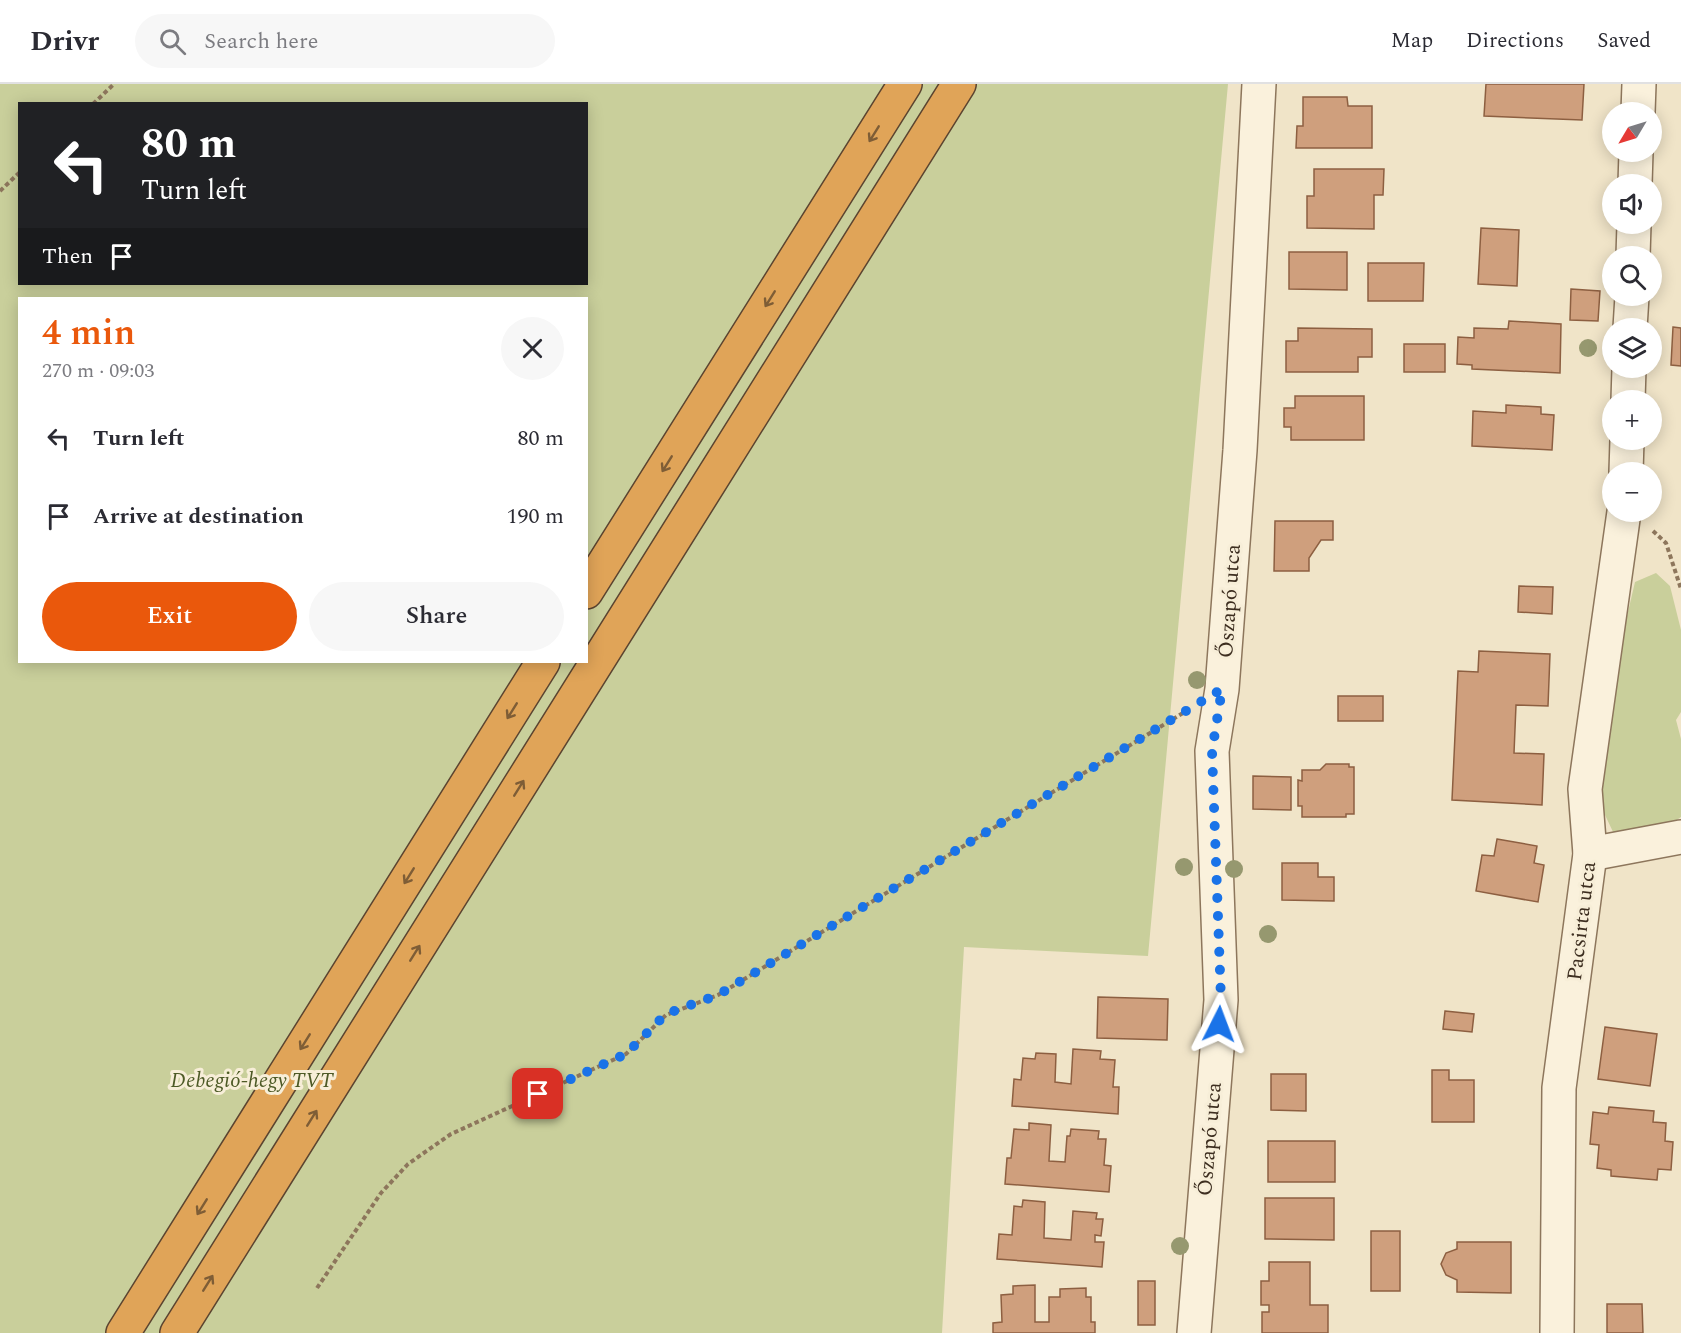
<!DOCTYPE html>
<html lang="en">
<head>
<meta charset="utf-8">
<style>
	:root { --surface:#fff; --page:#f7f7f7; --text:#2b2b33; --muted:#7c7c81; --line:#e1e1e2; --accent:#ea580c }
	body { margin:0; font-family:Spectral,serif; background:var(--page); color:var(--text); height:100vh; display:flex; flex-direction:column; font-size:22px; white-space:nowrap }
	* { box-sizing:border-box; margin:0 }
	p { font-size:20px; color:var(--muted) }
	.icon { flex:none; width:33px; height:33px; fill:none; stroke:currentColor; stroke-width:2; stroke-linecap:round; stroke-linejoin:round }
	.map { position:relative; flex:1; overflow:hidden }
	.panel { position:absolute; left:18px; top:213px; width:570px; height:366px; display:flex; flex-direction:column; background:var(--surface); border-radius:0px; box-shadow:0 3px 15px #0003 }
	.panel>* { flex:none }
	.banner { position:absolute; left:18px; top:18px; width:570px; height:183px; border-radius:0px; box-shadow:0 3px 15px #0003; background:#202124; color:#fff; overflow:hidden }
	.needle { width:39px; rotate:232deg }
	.tools { position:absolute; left:1602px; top:18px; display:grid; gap:12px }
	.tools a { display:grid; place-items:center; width:60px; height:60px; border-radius:50%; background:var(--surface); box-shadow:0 3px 15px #0003; font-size:30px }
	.pin { position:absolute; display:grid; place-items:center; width:51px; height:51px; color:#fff; margin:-26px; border-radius:12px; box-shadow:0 3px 9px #0006 }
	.me { position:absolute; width:66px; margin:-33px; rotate:3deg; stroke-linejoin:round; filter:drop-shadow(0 0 4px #0008) }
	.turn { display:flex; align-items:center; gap:21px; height:126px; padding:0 24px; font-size:27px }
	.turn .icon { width:78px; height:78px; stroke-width:2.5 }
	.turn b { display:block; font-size:42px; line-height:51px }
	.then { display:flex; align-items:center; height:57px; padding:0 24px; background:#0003; gap:12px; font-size:22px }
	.round { display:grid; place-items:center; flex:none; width:63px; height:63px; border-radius:32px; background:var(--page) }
	.headline { display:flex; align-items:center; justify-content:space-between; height:102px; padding:0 24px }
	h1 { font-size:36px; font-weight:600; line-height:45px; color:var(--accent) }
	.cta { display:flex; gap:12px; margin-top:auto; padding:12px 24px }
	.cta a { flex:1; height:69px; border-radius:36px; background:var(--accent); color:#fff; font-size:24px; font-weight:600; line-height:69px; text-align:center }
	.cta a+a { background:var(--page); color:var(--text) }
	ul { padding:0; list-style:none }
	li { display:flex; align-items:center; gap:18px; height:78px; padding:0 24px }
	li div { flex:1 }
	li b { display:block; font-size:22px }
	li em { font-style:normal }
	header { display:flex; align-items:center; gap:36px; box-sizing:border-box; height:84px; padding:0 30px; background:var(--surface); border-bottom:2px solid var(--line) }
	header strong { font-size:28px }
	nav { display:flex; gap:33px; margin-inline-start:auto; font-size:21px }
	.search { width:420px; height:54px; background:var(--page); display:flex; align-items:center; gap:15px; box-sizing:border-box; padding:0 21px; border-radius:33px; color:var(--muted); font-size:22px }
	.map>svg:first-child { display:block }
</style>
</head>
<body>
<header>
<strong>Drivr</strong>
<div class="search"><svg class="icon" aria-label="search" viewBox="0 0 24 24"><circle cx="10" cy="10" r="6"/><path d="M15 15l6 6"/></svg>Search here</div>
<nav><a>Map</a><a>Directions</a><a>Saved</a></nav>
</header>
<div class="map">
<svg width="1681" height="1249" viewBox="0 0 1681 1249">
	<rect width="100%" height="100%" fill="#f0e4c8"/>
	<g fill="#c9cf9b" fill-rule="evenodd">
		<path d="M0,0H1228L1148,872L964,863L942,1249H0ZM20,20H586V200H20ZM20,214H586V578H20Z"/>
		<polygon points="1656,489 1670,502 1681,546 1681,628 1676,636 1681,655 1681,733 1661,747 1614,750 1598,716 1605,626 1635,498"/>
	</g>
	<g fill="#cf9f7d" stroke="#8d5f41" stroke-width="1.5">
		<polygon points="1486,0 1584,0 1582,36 1484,32"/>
		<polygon points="1303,13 1347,13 1348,22 1372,22 1372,64 1296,64 1297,42 1303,42"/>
		<polygon points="1314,85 1384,85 1383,111 1374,111 1374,145 1307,144 1307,112 1314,112"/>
		<polygon points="1481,144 1519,146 1517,202 1478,200"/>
		<polygon points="1289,168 1347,168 1347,206 1289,205"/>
		<polygon points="1368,179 1424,179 1423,217 1368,217"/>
		<polygon points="1571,205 1600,207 1598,237 1570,236"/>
		<polygon points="1509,237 1561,240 1560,289 1472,285 1472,281 1457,280 1458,253 1474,254 1474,244 1508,245"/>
		<polygon points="1673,243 1681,244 1681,282 1671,281"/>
		<polygon points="1298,244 1372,245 1372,273 1358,273 1358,288 1286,288 1286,257 1298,257"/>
		<rect x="1404" y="260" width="41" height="28"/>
		<polygon points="1295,312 1364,312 1364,356 1291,356 1291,343 1284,343 1284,324 1295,324"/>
		<polygon points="1506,321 1541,323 1541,330 1554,331 1552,366 1472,362 1473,327 1506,329"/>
		<polygon points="1275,437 1333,437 1333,456 1321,456 1309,474 1309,487 1274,487"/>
		<polygon points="1519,502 1553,503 1552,530 1518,528"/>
		<polygon points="1479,567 1550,570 1548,622 1516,621 1514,669 1544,670 1542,721 1452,716 1458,587 1478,588"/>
		<rect x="1338" y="612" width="45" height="25"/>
		<polygon points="1326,680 1349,680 1349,683 1354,683 1354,730 1346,730 1346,733 1302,733 1302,722 1298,722 1298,696 1302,697 1302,686 1320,686"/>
		<polygon points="1253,692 1291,693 1291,726 1253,725"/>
		<polygon points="1497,755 1537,762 1534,779 1544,781 1538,818 1476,807 1482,771 1494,772"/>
		<polygon points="1282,779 1318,779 1318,793 1334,793 1334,817 1282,816"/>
		<polygon points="1098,913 1168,915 1167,956 1097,954"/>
		<polygon points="1445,927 1474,930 1472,948 1443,945"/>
		<polygon points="1605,943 1657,950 1650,1002 1598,995"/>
		<polygon points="1073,965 1101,967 1100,975 1115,976 1113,1003 1119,1003 1118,1030 1012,1022 1014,995 1021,996 1023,974 1035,975 1036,969 1056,970 1055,998 1071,1000"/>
		<polygon points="1432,986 1449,986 1449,996 1474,996 1474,1038 1432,1038"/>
		<polygon points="1271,990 1306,990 1306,1027 1271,1026"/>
		<polygon points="1609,1023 1654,1027 1653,1038 1666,1039 1665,1057 1673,1058 1671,1086 1658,1085 1657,1096 1611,1092 1611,1086 1597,1084 1599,1061 1590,1060 1593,1028 1608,1030"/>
		<polygon points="1029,1039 1051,1041 1049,1077 1065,1078 1067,1052 1070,1052 1071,1045 1099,1047 1098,1055 1106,1055 1104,1081 1111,1082 1109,1108 1005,1100 1007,1074 1011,1074 1014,1045 1029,1046"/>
		<rect x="1268" y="1057" width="67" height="41"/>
		<polygon points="1265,1114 1334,1114 1334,1156 1265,1155"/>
		<polygon points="1023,1116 1045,1118 1044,1154 1071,1156 1073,1127 1097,1129 1096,1135 1103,1135 1101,1152 1095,1151 1095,1158 1104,1158 1102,1183 997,1175 999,1150 1012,1151 1014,1122 1022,1123"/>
		<rect x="1371" y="1147" width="29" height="60"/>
		<polygon points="1457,1158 1511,1158 1511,1209 1457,1208 1457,1196 1446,1191 1441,1180 1446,1169 1457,1165"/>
		<polygon points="1269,1178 1310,1178 1310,1221 1328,1221 1328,1249 1262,1249 1262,1228 1269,1228 1269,1221 1261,1221 1261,1197 1269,1197"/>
		<rect x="1138" y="1197" width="17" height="44"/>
		<polygon points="1035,1201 1035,1238 1049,1238 1049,1213 1060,1213 1060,1205 1086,1204 1086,1213 1091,1213 1091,1238 1095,1238 1095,1249 993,1249 993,1239 1002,1238 1001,1211 1013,1210 1013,1202"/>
		<polygon points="1607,1220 1642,1220 1643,1249 1607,1249"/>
	</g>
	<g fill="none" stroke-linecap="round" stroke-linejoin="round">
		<defs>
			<g id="minor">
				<polyline points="1638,28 1639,0"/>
				<polyline points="1635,100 1636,68"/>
				<polyline points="1633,172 1634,140"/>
				<polyline points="1630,244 1632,212"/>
				<polyline points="1628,316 1629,284"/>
				<polyline points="1626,388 1627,356"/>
				<polyline points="1590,770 1681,753"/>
				<polyline points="1194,1249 1221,916 1212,667 1222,605 1240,366 1259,0"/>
				<polyline points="1557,1249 1559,1004 1590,770 1585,705 1624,428"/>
			</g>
			<g id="highway">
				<polyline points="586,508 905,0"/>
				<polyline points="123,1249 543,578"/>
				<polyline points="177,1249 959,0"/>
			</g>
		</defs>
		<use href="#minor" stroke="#8d765c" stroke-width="36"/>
		<use href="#highway" stroke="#5b4430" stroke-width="36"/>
		<g stroke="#8d765c" stroke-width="4" stroke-dasharray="4.5 3" stroke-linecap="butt">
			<polyline points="93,20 114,0"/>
			<polyline points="0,107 20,88"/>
			<polyline points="1653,447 1666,459 1681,505"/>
			<polyline points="317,1204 381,1109 408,1080 451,1050 626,970 666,931 718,911 1188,626"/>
		</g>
		<use href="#minor" stroke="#faf1dc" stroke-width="33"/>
		<use href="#highway" stroke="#e0a458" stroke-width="33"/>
	</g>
	<g fill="#96986f">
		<circle cx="1588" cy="264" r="9"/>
		<circle cx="1197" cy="596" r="9"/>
		<circle cx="1184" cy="783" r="9"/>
		<circle cx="1234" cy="785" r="9"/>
		<circle cx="1268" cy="850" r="9"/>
		<circle cx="1180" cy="1162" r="9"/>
	</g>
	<defs><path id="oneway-shaft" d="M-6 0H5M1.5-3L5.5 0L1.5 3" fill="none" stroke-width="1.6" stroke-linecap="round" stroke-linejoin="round" transform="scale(1.5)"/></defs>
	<g stroke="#7e5d36">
		<use href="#oneway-shaft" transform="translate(874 50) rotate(122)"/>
		<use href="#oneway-shaft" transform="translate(770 215) rotate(122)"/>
		<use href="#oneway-shaft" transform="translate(667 380) rotate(122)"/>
		<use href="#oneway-shaft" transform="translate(512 627) rotate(122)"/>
		<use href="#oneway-shaft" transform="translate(519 704) rotate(-58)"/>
		<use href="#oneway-shaft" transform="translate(409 792) rotate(122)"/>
		<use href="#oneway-shaft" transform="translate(415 869) rotate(-58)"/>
		<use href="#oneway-shaft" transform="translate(305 958) rotate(122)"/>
		<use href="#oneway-shaft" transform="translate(312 1034) rotate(-58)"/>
		<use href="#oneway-shaft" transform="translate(202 1123) rotate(122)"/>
		<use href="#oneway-shaft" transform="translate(208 1199) rotate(-58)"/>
	</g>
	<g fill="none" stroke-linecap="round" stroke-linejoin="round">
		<polyline stroke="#1a73e8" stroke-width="10" stroke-dasharray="0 18" points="538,1010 626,970 666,930 718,911 1222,605 1212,667 1221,916 1219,940"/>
	</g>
	<g text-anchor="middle" stroke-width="6" stroke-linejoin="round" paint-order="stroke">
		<g font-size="21" fill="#3d2e20" stroke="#f7eed8">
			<text transform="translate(1229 517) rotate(-86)" y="7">Őszapó utca</text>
			<text transform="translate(1581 837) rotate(-83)" y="7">Pacsirta utca</text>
			<text transform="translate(1209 1055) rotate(-85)" y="7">Őszapó utca</text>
		</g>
		<g font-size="21" font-style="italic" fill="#4d5a26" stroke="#f7eed8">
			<text x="252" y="1003">Debegió-hegy TVT</text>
		</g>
	</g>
</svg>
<div class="tools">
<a><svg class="needle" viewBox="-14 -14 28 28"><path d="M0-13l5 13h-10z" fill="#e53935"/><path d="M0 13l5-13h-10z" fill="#7c7c81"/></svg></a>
<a><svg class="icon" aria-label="sound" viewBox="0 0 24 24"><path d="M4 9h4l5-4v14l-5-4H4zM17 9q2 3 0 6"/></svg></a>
<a><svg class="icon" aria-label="search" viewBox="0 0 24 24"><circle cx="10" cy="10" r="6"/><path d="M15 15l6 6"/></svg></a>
<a><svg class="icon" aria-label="layers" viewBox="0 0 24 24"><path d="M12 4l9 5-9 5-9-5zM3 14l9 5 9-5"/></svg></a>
<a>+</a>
<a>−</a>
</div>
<div class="pin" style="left:538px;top:1010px;background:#d93025"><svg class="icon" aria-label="arrive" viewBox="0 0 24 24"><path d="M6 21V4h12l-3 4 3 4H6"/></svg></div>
<svg class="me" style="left:1219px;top:940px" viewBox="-20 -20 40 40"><path d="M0-17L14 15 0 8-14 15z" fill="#1a73e8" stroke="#fff" stroke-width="4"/></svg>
<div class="banner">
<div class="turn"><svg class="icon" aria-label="left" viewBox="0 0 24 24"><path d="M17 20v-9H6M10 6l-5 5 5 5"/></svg><div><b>80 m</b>Turn left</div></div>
<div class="then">Then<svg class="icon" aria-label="arrive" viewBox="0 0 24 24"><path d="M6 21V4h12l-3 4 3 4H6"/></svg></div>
</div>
<section class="panel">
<div class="headline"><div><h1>4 min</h1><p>270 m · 09:03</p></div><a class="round"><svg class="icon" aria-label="close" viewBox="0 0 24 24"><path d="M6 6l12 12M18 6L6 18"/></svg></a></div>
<ul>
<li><svg class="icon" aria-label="left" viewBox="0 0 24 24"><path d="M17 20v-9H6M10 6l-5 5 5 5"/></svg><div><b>Turn left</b></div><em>80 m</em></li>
<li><svg class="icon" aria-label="arrive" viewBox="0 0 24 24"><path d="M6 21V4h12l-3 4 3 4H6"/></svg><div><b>Arrive at destination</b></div><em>190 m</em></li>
</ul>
<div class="cta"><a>Exit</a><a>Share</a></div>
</section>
</div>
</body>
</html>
